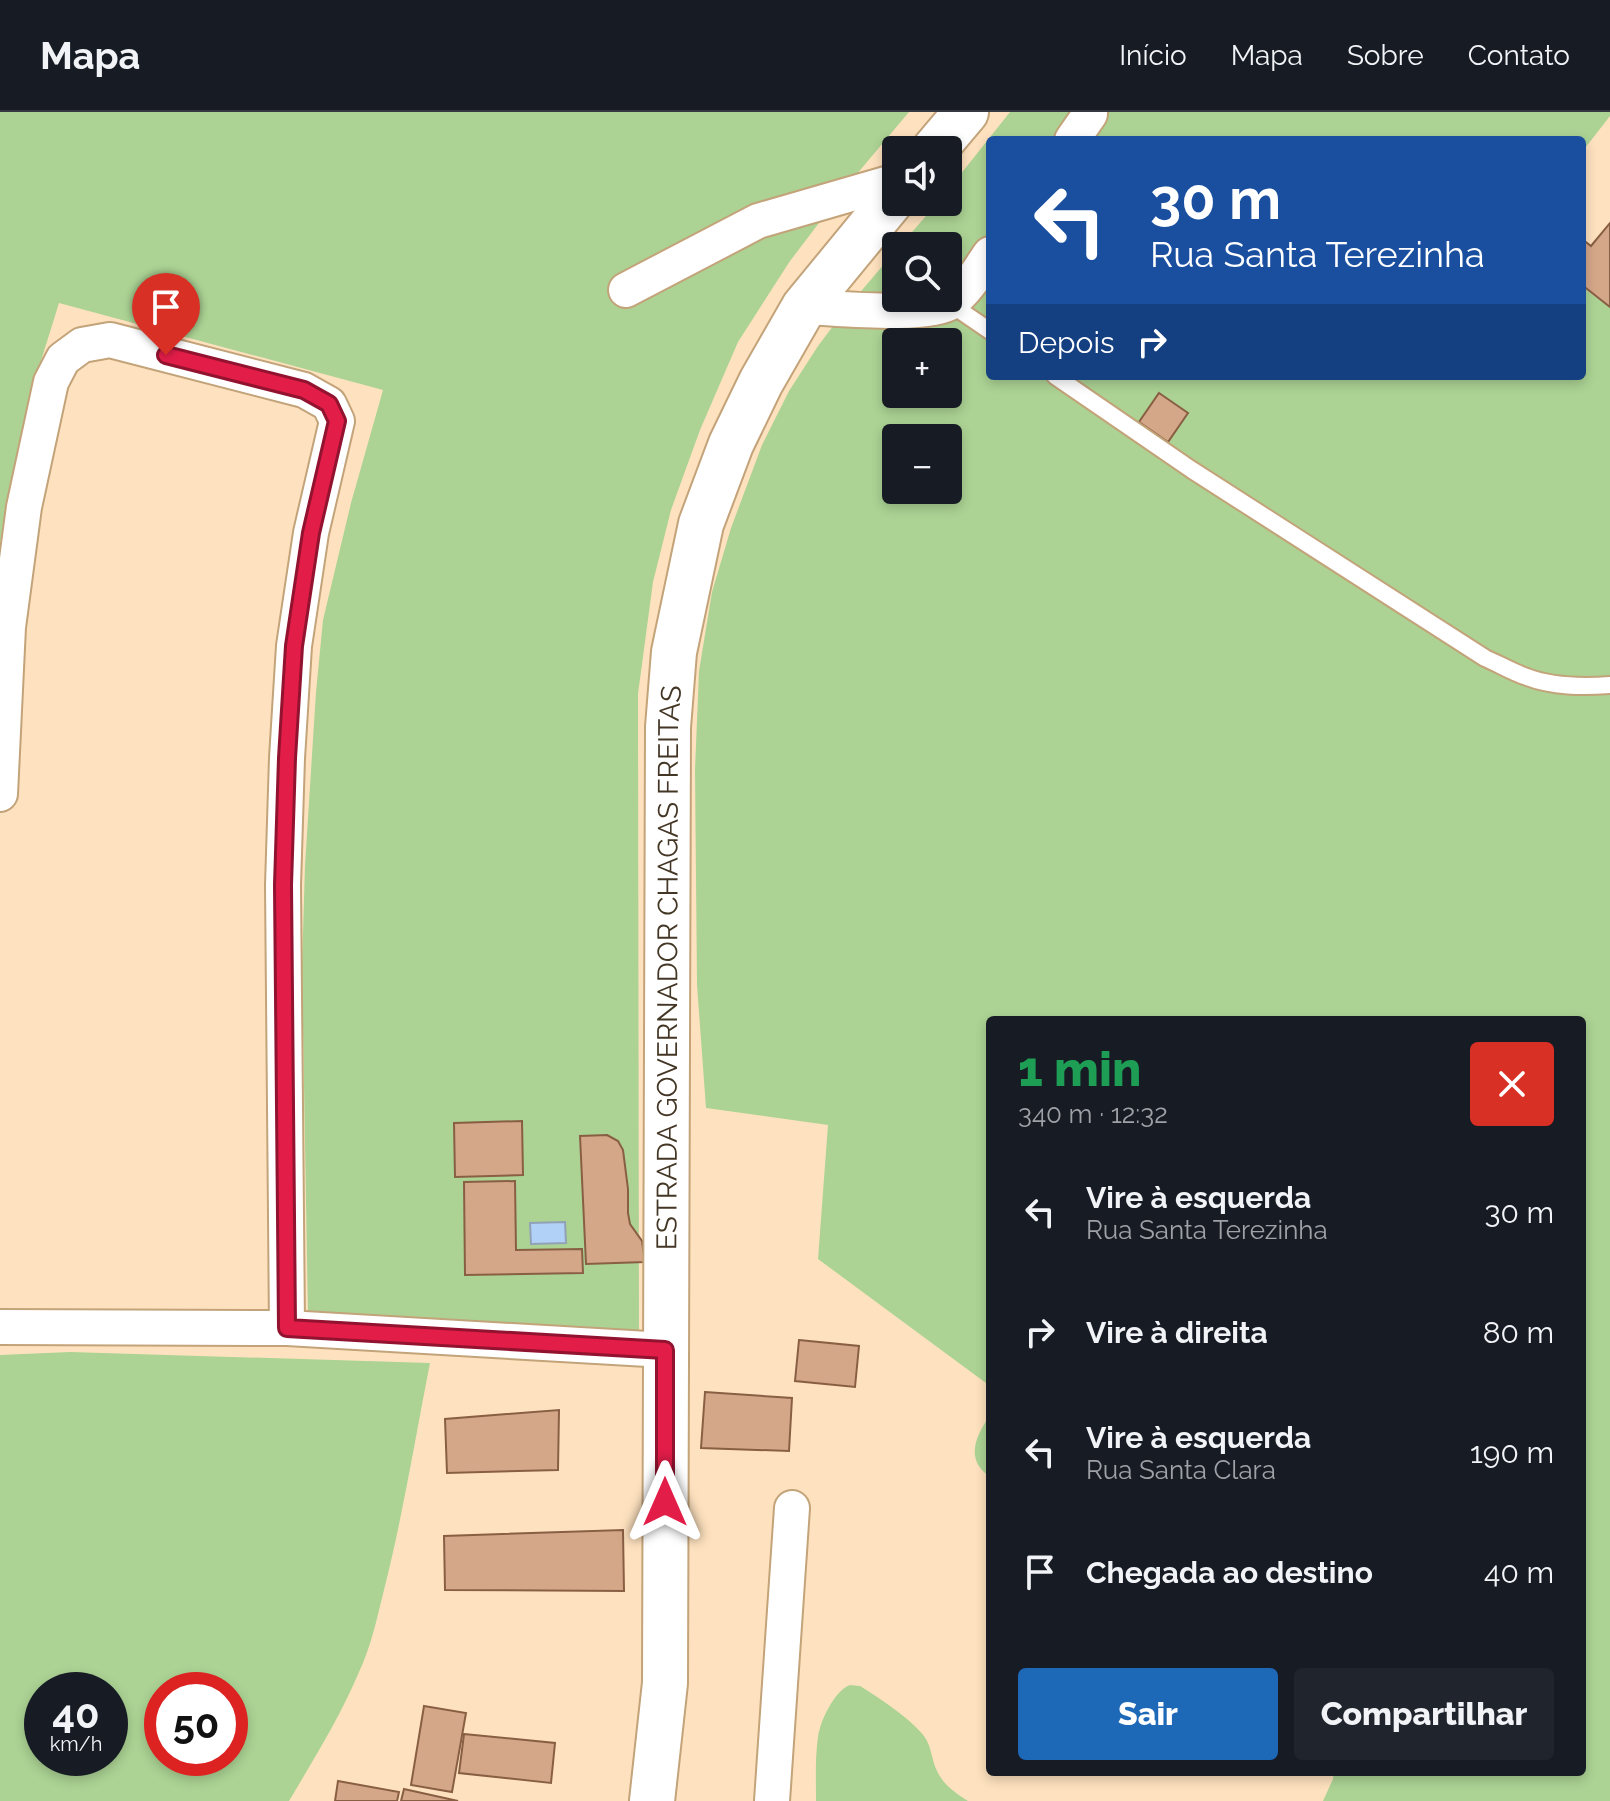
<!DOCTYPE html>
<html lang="pt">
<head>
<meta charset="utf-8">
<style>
	:root { --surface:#171b24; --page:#20242c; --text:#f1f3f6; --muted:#9ea1a6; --line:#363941; --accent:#1e68b8 }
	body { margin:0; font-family:Raleway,sans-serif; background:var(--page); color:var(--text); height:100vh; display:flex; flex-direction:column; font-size:30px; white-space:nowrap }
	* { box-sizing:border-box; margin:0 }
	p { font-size:26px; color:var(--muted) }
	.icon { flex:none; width:44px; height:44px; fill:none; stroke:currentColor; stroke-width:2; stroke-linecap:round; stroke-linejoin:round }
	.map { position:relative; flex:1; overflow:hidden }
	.panel { position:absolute; left:986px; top:904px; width:600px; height:760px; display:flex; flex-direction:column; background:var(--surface); border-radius:8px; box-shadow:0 4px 12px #0003 }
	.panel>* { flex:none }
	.banner { position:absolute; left:986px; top:24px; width:600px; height:244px; border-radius:8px; box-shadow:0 4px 12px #0003; background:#1a4fa0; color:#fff; overflow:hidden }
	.fabs { position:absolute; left:882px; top:24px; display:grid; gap:16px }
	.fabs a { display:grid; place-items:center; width:80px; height:80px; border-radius:8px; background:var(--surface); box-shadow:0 4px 12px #0003; font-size:40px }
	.speed { position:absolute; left:24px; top:1560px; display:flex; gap:16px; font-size:40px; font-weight:700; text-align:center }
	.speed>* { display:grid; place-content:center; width:104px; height:104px; border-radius:50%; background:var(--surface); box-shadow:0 4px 12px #0003; line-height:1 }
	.speed small { font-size:20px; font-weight:400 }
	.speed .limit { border:12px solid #d22; background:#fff; color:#111 }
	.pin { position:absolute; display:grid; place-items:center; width:68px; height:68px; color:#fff; margin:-82px -34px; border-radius:50% 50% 50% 0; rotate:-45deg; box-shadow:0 0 8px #0007 }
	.pin .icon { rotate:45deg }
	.me { position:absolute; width:88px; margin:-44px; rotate:0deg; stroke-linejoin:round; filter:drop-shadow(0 0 6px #0008) }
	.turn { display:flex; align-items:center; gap:28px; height:168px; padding:0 32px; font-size:36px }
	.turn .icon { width:104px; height:104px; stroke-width:2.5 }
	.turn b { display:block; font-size:56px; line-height:68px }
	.then { display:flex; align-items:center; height:76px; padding:0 32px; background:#0003; gap:16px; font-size:30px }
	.round { display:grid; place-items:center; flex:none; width:84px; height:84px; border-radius:8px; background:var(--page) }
	.headline { display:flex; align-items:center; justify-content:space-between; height:136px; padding:0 32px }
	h1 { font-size:48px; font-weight:800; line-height:60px; color:#1e9e55 }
	.primary-button { display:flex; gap:16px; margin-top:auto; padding:16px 32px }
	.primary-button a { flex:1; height:92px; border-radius:8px; background:var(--accent); color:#fff; font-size:32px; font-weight:800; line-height:92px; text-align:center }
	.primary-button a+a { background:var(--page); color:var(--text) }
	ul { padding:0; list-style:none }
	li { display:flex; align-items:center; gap:24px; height:120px; padding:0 32px }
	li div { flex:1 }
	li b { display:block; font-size:30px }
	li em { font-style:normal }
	header { display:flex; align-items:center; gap:48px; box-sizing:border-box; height:112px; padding:0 40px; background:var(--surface); border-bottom:2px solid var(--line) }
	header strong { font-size:38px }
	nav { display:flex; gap:44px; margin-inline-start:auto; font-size:28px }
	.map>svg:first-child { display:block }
</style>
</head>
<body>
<header>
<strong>Mapa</strong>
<nav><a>Início</a><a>Mapa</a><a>Sobre</a><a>Contato</a></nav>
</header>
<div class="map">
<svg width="1610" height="1689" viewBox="0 0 1610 1689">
	<rect width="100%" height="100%" fill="#fee2bf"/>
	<g fill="#acd394" fill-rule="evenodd">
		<polygon points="0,0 909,0 851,69 790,149 738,230 700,318 671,398 653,470 638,582 639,1224 308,1205 302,856 305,753 316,580 323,508 351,391 383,278 59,191 35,268 0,431"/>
		<path d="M1010,0H1610V4L1582,40V28H990V264H1582V175L1610,195V1689H1323L1333,1667L1334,1660H1582V908H990V1274L818,1147L828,1013L706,996L697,873L695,658L699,559L712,480L731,416L762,333L789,279L818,234L846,197L896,138V186H948V134H900L938,90H948V78ZM896,230H948V282H896ZM896,326H948V378H896Z"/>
		<path d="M70,1240L430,1251C415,1327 403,1403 384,1478C377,1506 371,1535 359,1560C340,1605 314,1647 289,1689H0V1243ZM42,1578H110V1646H42ZM162,1578H230V1646H162Z"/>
		<path d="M990,1303V1365C964,1347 976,1324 990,1303Z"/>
		<path d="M850,1573L860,1574C879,1586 910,1606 924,1624C932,1635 931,1647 937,1659C943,1672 955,1681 968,1689H816C816,1668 815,1646 818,1625C820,1609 835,1578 850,1573Z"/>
	</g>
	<polygon fill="#b2d1f6" stroke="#91a2b7" stroke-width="2" points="565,1110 566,1131 531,1132 530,1111"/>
	<g fill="#d5a789" stroke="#895f44" stroke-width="2">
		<polygon points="1610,111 1610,195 1582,173 1582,127 1591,134"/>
		<polygon points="1159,281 1188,301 1168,330 1139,310"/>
		<polygon points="522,1009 523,1063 455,1065 454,1011"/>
		<polygon points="607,1023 618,1029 623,1038 628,1077 628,1101 630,1112 642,1129 645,1150 586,1152 580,1024"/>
		<polygon points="515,1069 516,1138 582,1137 583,1161 465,1163 464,1070"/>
		<polygon points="799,1228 859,1234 855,1275 795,1269"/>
		<polygon points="705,1280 792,1286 789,1339 701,1336"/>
		<polygon points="559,1298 558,1358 447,1361 445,1307"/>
		<polygon points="623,1418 624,1479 445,1478 444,1424"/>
		<polygon points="424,1594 466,1601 452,1680 411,1673"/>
		<polygon points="464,1622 555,1631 551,1671 459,1661"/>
		<polygon points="338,1669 399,1680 397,1689 335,1689"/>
		<polygon points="404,1677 458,1689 401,1689"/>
	</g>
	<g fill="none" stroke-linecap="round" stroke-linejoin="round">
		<defs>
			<g id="service">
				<polyline points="949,191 990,219"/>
				<path d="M1055,264L1192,358L1485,546C1499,552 1512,560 1527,565C1553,575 1582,575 1610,573"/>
			</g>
			<g id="minor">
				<polyline points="1072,28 1090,2"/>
				<polyline points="626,178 758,109 896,69"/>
				<path d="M804,195C835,196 928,206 951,190C968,178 978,159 990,142"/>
				<polyline points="0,682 8,515 24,395 51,270 63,247 82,233 110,228 304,278 329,292 337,309 311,421 294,534 287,646 283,773 287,1216"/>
				<polyline points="0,1215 287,1216 665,1238"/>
				<polyline points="772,1689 792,1396"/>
			</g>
			<g id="secondary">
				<polyline points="934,38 966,0"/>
				<path id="s1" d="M652,1689L665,1571L668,615L674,540L701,412L731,332L761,270L804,195L896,83"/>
			</g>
		</defs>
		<use href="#service" stroke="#c3a379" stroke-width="20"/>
		<use href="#minor" stroke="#c3a379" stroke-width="38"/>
		<use href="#secondary" stroke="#c3a379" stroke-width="48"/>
		<use href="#service" stroke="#fff" stroke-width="16"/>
		<use href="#minor" stroke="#fff" stroke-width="34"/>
		<use href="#secondary" stroke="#fff" stroke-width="44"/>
	</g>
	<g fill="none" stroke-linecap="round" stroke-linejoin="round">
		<defs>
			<polyline id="route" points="166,243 304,278 329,292 337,309 311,421 294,534 287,646 283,773 287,1216 665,1238 665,1390"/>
		</defs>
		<use href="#route" stroke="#92132f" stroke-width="20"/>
		<use href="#route" stroke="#e11d48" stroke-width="14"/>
	</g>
	<g text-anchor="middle" stroke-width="6" stroke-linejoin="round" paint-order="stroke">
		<g font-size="28" fill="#443625" stroke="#fee2bf">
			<text dy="10" stroke="none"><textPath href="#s1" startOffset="834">ESTRADA GOVERNADOR CHAGAS FREITAS</textPath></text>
		</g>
	</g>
</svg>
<div class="fabs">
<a><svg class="icon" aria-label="sound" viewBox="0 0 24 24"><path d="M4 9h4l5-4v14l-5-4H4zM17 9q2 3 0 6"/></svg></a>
<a><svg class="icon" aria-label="search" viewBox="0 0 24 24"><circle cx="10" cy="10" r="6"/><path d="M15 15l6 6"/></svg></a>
<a>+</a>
<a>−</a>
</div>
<div class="speed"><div>40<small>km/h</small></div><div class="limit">50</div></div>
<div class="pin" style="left:166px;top:243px;background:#d93025"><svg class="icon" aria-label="arrive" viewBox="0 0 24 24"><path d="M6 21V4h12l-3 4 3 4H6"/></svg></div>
<svg class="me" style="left:665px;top:1390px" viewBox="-20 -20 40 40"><path d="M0-17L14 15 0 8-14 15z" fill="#e11d48" stroke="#fff" stroke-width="4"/></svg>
<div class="banner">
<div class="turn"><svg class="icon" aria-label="left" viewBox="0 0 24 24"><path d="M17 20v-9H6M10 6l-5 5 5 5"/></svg><div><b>30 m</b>Rua Santa Terezinha</div></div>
<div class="then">Depois<svg class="icon" aria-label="right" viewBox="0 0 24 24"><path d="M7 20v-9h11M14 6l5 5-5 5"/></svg></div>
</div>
<section class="panel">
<div class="headline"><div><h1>1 min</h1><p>340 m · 12:32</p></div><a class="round" style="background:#d93025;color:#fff"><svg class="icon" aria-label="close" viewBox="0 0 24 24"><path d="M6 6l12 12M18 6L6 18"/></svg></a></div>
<ul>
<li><svg class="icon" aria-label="left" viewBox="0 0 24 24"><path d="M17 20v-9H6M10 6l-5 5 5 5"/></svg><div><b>Vire à esquerda</b><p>Rua Santa Terezinha</p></div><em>30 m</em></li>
<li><svg class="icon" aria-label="right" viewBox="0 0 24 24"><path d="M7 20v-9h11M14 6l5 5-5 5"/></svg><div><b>Vire à direita</b></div><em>80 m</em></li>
<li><svg class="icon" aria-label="left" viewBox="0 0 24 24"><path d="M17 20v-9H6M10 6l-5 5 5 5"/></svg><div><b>Vire à esquerda</b><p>Rua Santa Clara</p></div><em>190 m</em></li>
<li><svg class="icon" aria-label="arrive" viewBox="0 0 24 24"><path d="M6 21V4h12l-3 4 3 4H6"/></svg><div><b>Chegada ao destino</b></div><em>40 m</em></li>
</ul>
<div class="primary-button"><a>Sair</a><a>Compartilhar</a></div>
</section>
</div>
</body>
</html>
